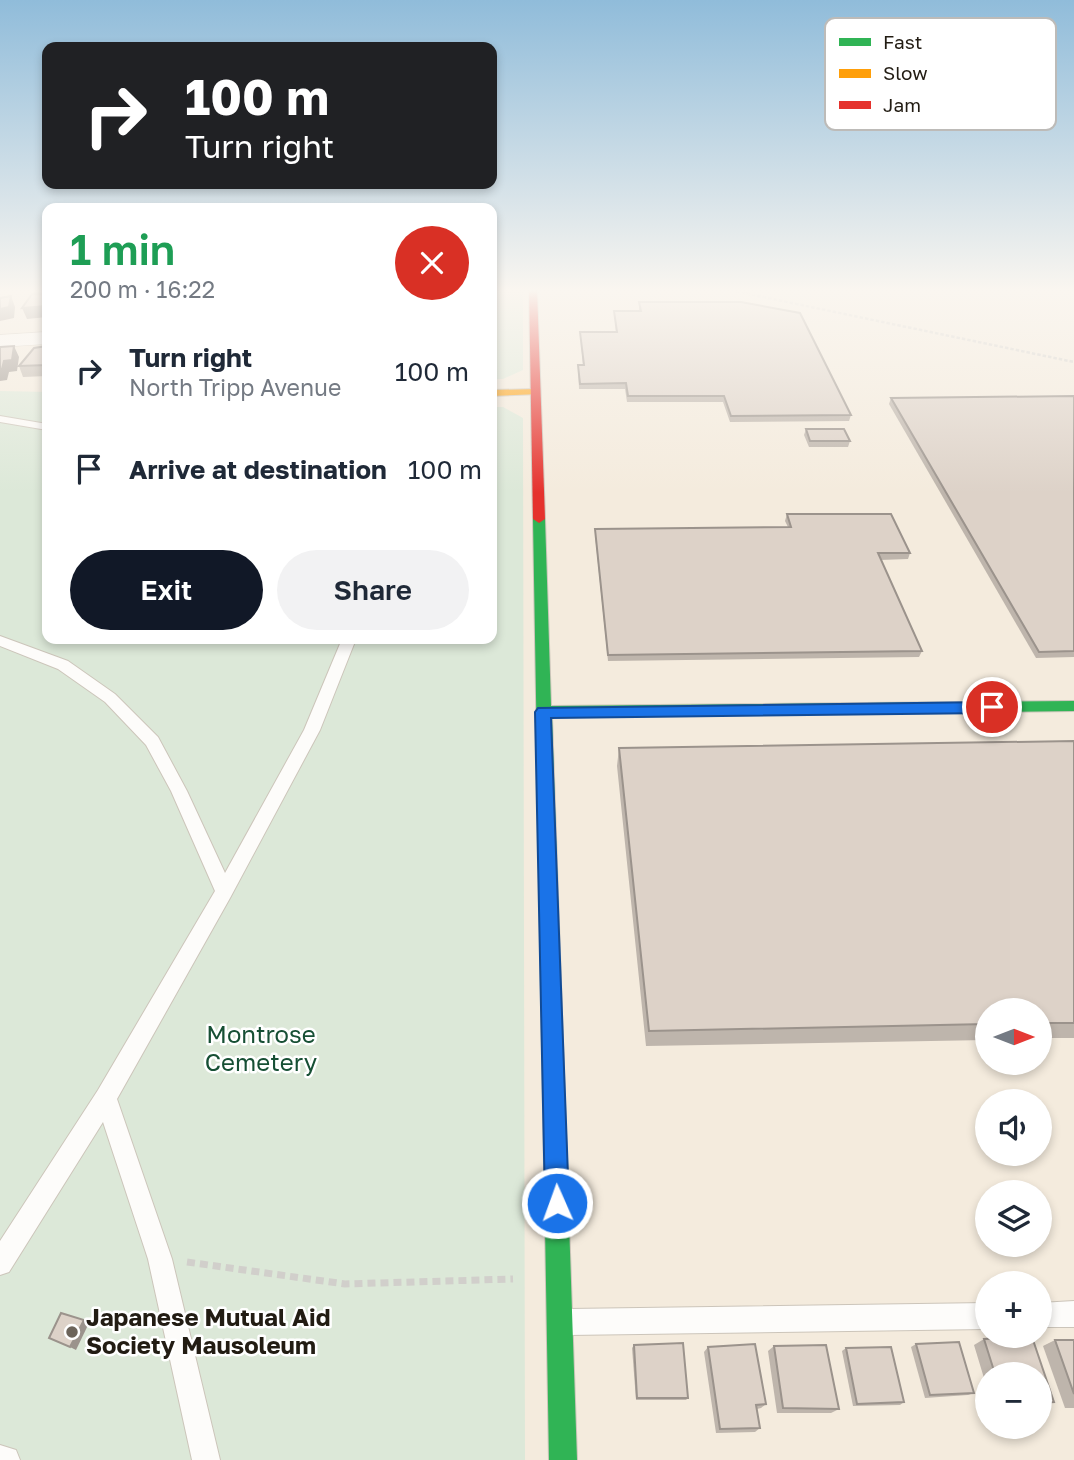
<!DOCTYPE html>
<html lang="en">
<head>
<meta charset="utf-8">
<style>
	:root { --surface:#fff; --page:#f2f2f3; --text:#1f2937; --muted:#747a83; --accent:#111827 }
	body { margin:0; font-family:"Golos Text",sans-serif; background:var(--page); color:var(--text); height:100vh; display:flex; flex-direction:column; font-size:26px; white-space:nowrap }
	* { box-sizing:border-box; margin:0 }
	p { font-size:23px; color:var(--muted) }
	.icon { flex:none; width:38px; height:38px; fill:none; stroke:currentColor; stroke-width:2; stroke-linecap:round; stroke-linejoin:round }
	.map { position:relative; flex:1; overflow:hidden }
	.details { position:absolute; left:42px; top:203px; width:455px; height:441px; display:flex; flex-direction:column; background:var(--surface); border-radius:14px; box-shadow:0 4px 10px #0003 }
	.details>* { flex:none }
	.banner { position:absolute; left:42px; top:42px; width:455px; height:147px; border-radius:14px; box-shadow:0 4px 10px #0003; background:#202124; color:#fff; overflow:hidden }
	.needle { width:46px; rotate:90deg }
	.fabs { position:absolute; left:975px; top:998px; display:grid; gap:14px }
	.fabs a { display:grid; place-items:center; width:77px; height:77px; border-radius:50%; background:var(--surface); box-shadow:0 4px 10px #0003; font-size:35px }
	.pin { position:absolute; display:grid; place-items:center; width:60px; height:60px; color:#fff; margin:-30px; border:4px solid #fff; border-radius:50%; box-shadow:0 2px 7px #0007 }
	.me { position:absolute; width:77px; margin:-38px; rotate:358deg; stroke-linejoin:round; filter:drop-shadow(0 0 5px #0008) }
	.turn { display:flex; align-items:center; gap:24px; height:147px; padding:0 28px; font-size:32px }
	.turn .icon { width:91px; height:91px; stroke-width:2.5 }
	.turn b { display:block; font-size:49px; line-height:60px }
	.round { display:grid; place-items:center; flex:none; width:74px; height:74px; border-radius:37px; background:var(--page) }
	.head { display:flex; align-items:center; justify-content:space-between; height:119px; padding:0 28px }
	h1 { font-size:42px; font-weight:600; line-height:52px; color:#1e9e55 }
	.button { display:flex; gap:14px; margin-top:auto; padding:14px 28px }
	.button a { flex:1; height:80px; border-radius:42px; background:var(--accent); color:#fff; font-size:28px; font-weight:600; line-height:80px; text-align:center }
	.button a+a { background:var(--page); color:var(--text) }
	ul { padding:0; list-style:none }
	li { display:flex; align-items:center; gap:21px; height:98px; padding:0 28px }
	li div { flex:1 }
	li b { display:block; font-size:26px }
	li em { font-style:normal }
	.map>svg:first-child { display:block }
</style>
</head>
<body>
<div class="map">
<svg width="1074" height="1460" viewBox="0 0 1074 1460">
	<rect width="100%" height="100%" fill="#f4ebdd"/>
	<g fill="#dce8d8">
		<polygon points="492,289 523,289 523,370 503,379 492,379"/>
		<polygon points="0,391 47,392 47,639 492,639 492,407 503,407 523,418 525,1460 0,1460"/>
	</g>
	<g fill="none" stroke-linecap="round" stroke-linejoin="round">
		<defs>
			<g id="lane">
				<polygon points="0,416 47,424 47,430 0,422"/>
				<polygon points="0,636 68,661 115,694 158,737 187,791 225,873 304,730 342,639 356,639 320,730 230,898 117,1099 172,1259 220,1460 192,1460 148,1259 103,1122 9,1272 0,1275 0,1241 98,1090 215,891 171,791 146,745 105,702 58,669 0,646"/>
				<polygon points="1074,1301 1074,1327 1040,1327 1040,1303"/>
				<polygon points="987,1303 987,1329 569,1335 560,1331 556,1322 560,1313 569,1309"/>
				<polygon points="0,1445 16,1450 20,1460 0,1460"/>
			</g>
			<polygon id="street" points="47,332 47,344 0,347 0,335"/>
			<polygon id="fast" points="539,515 545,519 551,706 1074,701 1074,711 552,717 577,1460 549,1460 533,519"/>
			<polygon id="slow" points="536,389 540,390 540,394 492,396 492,390"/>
			<polygon id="jam" points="529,289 537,289 545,519 539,523 533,519"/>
		</defs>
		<use href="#lane" stroke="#ccc5ba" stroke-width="2"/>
		<use href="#street" stroke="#ccc5ba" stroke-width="1"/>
		<use href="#fast" stroke="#ccc5ba" stroke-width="2"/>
		<use href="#slow" stroke="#ccc5ba" stroke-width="2"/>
		<use href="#jam" stroke="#ccc5ba" stroke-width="2"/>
		<polyline stroke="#d1cfcb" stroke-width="2.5" stroke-dasharray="3.5 2" stroke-linecap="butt" points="725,289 1074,362"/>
		<polyline stroke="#d1cfcb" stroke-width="7" stroke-dasharray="8 5" stroke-linecap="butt" points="187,1262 345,1284 513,1279"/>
		<use href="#lane" fill="#fdfcfa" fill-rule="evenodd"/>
		<use href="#street" fill="#fdfcfa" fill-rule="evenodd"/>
		<use href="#fast" fill="#30b455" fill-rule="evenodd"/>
		<use href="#slow" fill="#ff9f0a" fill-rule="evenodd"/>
		<use href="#jam" fill="#e5322d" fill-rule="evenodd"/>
	</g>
	<g fill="#beb5ac">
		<polygon points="639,302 851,415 849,421 730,422 723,402 627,402 625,389 579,389 578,365 583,365 580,332 616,332 614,311 639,311"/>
		<polygon points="47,346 47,376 23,377 19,366"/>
		<polygon points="1074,396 1074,657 1036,658 889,404 891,398"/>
		<polygon points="806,429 850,441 848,447 809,447 804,435"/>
		<polygon points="787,514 910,553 908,559 880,560 922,651 919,657 608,661 595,535 595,529 788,527 785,521"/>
		<polygon points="1074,741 1074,1038 1040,1038 1040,1010 987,1010 987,1040 646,1046 617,766 619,748"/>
		<polygon points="1032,1337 1054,1402 1041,1406 1040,1406 1040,1374 987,1374 987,1388 974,1345 984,1339"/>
		<polygon points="1055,1340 1074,1340 1074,1408 1065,1408 1043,1346"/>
		<polygon points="916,1344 974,1393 968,1395 925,1398 911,1347"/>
		<polygon points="634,1345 688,1398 686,1400 636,1400 632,1348"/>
		<polygon points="774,1346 839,1409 831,1413 777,1413 768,1351"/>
		<polygon points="708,1347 766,1404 761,1408 757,1409 760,1428 755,1432 716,1433 704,1352"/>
		<polygon points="846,1348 904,1402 900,1405 853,1406 842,1351"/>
	</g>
	<g fill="#9b938c">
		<polygon points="11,296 15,307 14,318 0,321 0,309"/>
		<polygon points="47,306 47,317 27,319 22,308"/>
		<polygon points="14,346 19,357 17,371 9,372 7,380 0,381 0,369"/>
		<polygon points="84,1320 89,1323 76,1350 70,1347"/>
	</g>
	<g fill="#ddd2c8" stroke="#9b938c" stroke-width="2">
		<polygon points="47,293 47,306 22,308 32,294"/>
		<polygon points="11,296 9,307 0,309 0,298"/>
		<polygon points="639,302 741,302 800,313 851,415 731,416 724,396 628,396 626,383 580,384 578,365 584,365 580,332 617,332 614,311 641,311"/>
		<polygon points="14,346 12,360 4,361 2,369 0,369 0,347"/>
		<polygon points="47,346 47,365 19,366 34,348"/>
		<polygon points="1074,396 1074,651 1039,652 891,398"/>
		<polygon points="806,429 844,429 850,441 810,441"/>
		<polygon points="787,514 891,514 910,553 878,553 922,651 608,655 595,529 791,527"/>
		<polygon points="1074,741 1074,1023 1040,1023 1040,1010 987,1010 987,1024 649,1031 619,748"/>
		<polygon points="61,1313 84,1320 70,1347 49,1338"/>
		<polygon points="1032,1337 1054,1402 1040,1403 1040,1374 995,1374 984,1339"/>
		<polygon points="1055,1340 1074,1340 1074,1394"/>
		<polygon points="959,1342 974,1393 930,1395 916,1344"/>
		<polygon points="683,1343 688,1398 637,1398 634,1345"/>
		<polygon points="755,1344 766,1404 756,1405 760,1428 720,1429 708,1347"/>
		<polygon points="826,1345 839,1409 783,1408 774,1346"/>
		<polygon points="891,1347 904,1402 857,1404 846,1348"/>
	</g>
	<linearGradient id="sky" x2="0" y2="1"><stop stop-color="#90bcda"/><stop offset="0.59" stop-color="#faf6f0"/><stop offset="1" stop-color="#faf6f0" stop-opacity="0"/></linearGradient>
	<rect width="1074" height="493" fill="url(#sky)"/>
	<polygon fill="#1a73e8" stroke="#114b97" stroke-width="2" points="992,702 1000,707 992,713 551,718 569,1203 565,1211 557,1215 549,1211 545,1203 535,712 538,708"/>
	<circle fill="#6c645a" stroke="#fff" stroke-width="2.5" cx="72" cy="1332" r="7"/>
	<g text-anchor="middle" stroke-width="5" stroke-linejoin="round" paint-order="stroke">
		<g font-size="24" fill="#164f34" stroke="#fff">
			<text x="261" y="1043">Montrose<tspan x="261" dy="28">Cemetery</tspan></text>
		</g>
		<g font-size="24" font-weight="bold" fill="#221c13" stroke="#fff" text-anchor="start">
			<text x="86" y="1326">Japanese Mutual Aid<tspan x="86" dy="28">Society Mausoleum</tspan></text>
		</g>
	</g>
	<rect x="825" y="18" width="231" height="112" rx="10" fill="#fff" stroke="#bdbbb8" stroke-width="2"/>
	<rect x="839" y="38" width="32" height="8" fill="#30b455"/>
	<rect x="839" y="69" width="32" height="9" fill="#ff9f0a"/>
	<rect x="839" y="101" width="32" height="8" fill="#e5322d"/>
	<g font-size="19" fill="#221c13">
		<text x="883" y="49">Fast</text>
		<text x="883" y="80">Slow</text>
		<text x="883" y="112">Jam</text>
	</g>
</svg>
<div class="fabs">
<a><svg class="needle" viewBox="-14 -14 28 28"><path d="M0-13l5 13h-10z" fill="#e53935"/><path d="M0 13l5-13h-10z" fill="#747a83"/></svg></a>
<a><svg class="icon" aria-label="sound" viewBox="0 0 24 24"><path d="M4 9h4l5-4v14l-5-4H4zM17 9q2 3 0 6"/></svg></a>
<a><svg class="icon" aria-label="layers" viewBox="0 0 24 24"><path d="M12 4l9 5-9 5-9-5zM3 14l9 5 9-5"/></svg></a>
<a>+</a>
<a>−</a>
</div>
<div class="pin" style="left:992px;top:707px;background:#d93025"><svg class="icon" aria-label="arrive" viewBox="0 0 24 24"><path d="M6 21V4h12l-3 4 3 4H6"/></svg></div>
<svg class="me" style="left:557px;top:1203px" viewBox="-20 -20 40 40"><circle r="17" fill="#1a73e8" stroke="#fff" stroke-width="3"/><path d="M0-11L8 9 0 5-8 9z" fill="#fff"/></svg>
<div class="banner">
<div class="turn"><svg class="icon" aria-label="right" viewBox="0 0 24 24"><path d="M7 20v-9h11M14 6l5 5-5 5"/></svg><div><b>100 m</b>Turn right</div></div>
</div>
<section class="details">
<div class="head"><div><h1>1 min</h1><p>200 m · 16:22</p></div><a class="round" style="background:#d93025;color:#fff"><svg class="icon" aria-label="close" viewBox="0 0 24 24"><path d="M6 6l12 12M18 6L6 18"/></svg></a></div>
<ul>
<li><svg class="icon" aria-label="right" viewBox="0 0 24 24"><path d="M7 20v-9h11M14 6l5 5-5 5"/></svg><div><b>Turn right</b><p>North Tripp Avenue</p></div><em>100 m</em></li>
<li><svg class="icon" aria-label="arrive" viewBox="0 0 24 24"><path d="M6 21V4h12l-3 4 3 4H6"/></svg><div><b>Arrive at destination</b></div><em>100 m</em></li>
</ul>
<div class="button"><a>Exit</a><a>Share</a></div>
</section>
</div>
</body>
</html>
